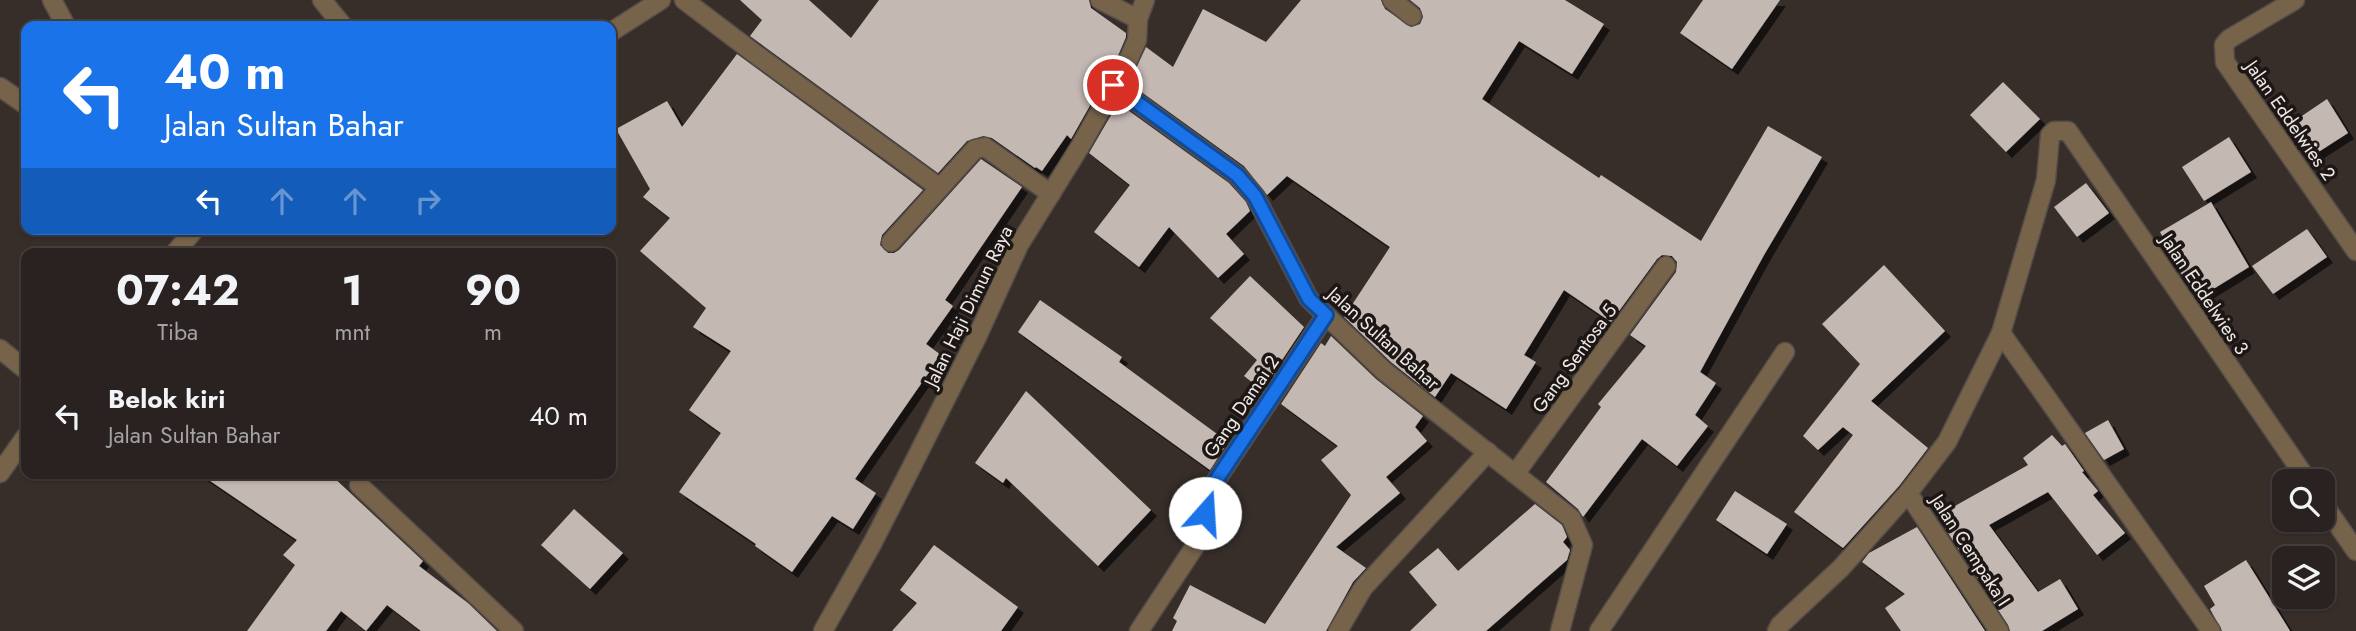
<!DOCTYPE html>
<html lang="id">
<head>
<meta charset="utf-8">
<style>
	:root { --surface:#292220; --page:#352f2d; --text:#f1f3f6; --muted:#a5a4a5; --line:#453f3e }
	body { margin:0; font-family:Jost,sans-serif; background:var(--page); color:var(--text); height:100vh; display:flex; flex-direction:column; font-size:26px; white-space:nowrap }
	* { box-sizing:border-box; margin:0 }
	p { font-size:23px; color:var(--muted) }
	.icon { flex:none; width:38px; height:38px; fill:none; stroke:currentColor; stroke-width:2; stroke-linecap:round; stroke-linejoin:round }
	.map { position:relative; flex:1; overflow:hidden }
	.details { position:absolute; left:21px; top:248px; width:595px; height:231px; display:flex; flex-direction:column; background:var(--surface); border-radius:14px; box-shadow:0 2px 5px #0004,0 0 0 2px var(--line) }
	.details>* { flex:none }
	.guide { position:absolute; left:21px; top:21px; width:595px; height:214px; border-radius:14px; box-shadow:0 2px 5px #0004,0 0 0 2px var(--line); background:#1a73e8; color:#fff; overflow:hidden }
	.controls { position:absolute; left:2272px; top:469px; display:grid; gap:14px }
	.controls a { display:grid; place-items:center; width:63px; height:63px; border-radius:14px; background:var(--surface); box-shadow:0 2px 5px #0004,0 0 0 2px var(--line); font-size:35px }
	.pin { position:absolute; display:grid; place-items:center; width:60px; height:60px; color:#fff; margin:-30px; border:4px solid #fff; border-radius:50%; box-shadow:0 2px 7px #0007 }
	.me { position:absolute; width:77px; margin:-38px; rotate:19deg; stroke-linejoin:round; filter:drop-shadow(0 0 5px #0008) }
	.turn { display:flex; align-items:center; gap:24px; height:147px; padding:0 28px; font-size:32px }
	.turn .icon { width:91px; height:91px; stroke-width:2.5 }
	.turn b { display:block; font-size:49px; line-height:60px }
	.lanes { display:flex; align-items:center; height:66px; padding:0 28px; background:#0003; justify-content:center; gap:35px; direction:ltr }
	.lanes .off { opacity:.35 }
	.eta { display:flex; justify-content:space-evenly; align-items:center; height:119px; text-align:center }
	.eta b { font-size:42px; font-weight:700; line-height:49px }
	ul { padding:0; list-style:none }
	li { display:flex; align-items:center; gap:21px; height:98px; padding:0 28px }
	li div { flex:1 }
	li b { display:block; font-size:26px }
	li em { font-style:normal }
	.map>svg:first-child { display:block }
</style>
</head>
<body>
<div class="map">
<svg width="2356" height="631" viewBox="0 0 2356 631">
	<defs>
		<filter id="shadow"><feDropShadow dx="6" dy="6" stdDeviation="0" flood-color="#0009"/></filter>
	</defs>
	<rect width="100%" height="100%" fill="#372e2a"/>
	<g fill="#c4b8b3" filter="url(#shadow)">
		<polygon points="740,0 809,0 851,38 879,0 1089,0 1091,8 1126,33 1126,37 1117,58 1071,139 1067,135 1042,171 1036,167 1035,168 992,138 983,136 967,141 938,173 750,36 762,20"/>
		<polygon points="1301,0 1381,0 1385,9 1411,27 1420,24 1423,17 1420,8 1410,0 1565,0 1604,24 1572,74 1519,41 1482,99 1599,178 1601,175 1701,241 1768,126 1822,157 1764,255 1700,372 1716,383 1695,415 1708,426 1677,466 1642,439 1583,517 1578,509 1546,482 1601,407 1598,404 1646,346 1630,335 1676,272 1677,262 1672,256 1662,255 1657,259 1611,322 1564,290 1524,355 1536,362 1506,409 1451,373 1435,397 1391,362 1344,317 1390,247 1287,176 1267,195 1244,166 1129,83 1146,47 1173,67 1203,9 1266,42"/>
		<polygon points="1703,0 1780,0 1732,69 1680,33"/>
		<polygon points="737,54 923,190 882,235 880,245 888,253 894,253 899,250 981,159 1022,187 945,300 953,306 926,344 941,355 855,479 876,493 853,529 832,516 792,572 755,546 756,544 679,492 721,433 689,410 731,351 693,327 706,308 640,251 670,218 643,197 650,189 616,129 667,101 682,127"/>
		<polygon points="2003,82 2040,119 2006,152 1970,115"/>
		<polygon points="2327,99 2348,133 2309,158 2287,126"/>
		<polygon points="1118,103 1229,183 1246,202 1250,211 1226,234 1244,254 1218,278 1169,227 1139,267 1094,232 1130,185 1089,153"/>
		<polygon points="2229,137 2251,172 2204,201 2182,167"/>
		<polygon points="2086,183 2109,213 2077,237 2054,207"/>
		<polygon points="2211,202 2249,267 2197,299 2179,270 2180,269 2160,232"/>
		<polygon points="2307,229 2327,257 2273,294 2252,266"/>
		<polygon points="1884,265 1945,331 1871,401 1928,448 1899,486 1843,548 1794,512 1853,435 1843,427 1818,450 1803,436 1860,364 1822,324"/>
		<polygon points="1250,276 1304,327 1262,390 1244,376 1257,360 1210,318"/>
		<polygon points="1040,300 1122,357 1119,362 1228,442 1210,470 1018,332"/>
		<polygon points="1331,336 1376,379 1423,416 1415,427 1427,441 1386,477 1400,493 1336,547 1366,568 1353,582 1326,631 1172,631 1177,621 1173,618 1190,585 1265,624 1351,495 1321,460 1338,446 1281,404 1321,343 1325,346"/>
		<polygon points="1026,391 1151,510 1098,566 1006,478 1003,483 975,463"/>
		<polygon points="2108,420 2124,449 2104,460 2085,433"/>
		<polygon points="2052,435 2062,446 2065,444 2084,471 2082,472 2098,491 2093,495 2125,533 2097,555 2048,492 1989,525 2038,592 2060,579 2078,609 2042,631 2010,631 2008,625 1937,516 2028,465 2023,458"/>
		<polygon points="200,474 330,474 423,561 419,566 468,603 497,631 421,631 387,605 366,631 341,611 326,631 247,631 295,565 283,555 297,540"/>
		<polygon points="1735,491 1787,524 1767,554 1716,520"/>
		<polygon points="1535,504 1562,525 1567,537 1563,542 1570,550 1567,560 1486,631 1410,631 1437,605 1409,572 1438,548 1458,571"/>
		<polygon points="574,509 623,553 590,589 541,545"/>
		<polygon points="1917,527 1985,631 1901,631 1885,608 1905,594 1862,562 1869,553"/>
		<polygon points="934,545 1018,607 1001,631 892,631 917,603 900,590"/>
		<polygon points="2246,560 2290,631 2222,631 2210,609 2215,605 2204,586"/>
	</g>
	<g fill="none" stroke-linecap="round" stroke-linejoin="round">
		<defs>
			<g id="minor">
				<polyline points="52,0 66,26"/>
				<polyline points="322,0 343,26"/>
				<polyline points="684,0 754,53 940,188"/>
				<polyline points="1100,0 1138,19"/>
				<polyline points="1392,0 1412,16"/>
				<polyline points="2295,0 2229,39 2224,45 2225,62 2356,251"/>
				<polyline points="611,32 661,0"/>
				<polyline points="1113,85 1237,175 1255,196 1309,299 1384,371 1571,518 1583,545 1560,631"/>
				<polyline points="0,87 26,105"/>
				<polyline points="891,242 975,149 985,147 1051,194"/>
				<polyline points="174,254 195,229"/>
				<polyline points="2001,333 2211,631"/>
				<polyline points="0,349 26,370"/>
				<polyline points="0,473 26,436"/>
				<polyline points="1515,474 1666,266"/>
				<polyline points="359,485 514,631"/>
				<polyline points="1908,493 1999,631"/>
				<polyline points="2322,502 2356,551"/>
				<polyline points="823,631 872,544 910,470 977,337 1019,245 1081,145 1127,63 1137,40 1138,19 1145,0"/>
				<polyline points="1139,631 1205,531 1206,503 1215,482 1326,315"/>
				<polyline points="1338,631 1363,588 1488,452"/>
				<polyline points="1599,631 1785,352"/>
				<polyline points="1777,631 1780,625 1841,568 1908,493 1947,442 2001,333 2046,180 2050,135 2054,131 2068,131 2308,481"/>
			</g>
		</defs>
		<use href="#minor" stroke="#544c48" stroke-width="21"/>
		<use href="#minor" stroke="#76634a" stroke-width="18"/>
	</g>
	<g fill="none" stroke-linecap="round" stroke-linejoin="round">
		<defs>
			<polyline id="route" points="1113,85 1237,175 1255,196 1309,299 1326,315 1215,482 1206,503 1205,513"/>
		</defs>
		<use href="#route" stroke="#114b97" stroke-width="18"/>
		<use href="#route" stroke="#1a73e8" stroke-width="12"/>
	</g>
	<g text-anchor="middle" stroke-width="7" stroke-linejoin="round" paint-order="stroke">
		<g font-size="19" fill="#efe8e5" stroke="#1c1715">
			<text transform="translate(2291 120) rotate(55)" y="7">Jalan Eddelwies 2</text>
			<text transform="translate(2205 294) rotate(56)" y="7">Jalan Eddelwies 3</text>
			<text transform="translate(968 306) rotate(-64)" y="7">Jalan Haji Dimun Raya</text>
			<text transform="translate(1384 338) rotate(42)" y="7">Jalan Sultan Bahar</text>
			<text transform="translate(1574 358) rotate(-54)" y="7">Gang Sentosa 5</text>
			<text transform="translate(1241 406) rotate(-56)" y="7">Gang Damai 2</text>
			<text transform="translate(1971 550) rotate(57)" y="7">Jalan Cempaka I</text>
		</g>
	</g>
</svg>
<div class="controls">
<a><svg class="icon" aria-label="search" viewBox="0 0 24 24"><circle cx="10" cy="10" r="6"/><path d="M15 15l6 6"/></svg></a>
<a><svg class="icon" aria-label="layers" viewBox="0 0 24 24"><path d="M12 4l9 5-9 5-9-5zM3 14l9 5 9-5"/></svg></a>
</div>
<div class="pin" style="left:1113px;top:85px;background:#d93025"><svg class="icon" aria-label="arrive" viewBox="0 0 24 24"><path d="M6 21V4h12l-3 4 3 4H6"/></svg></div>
<svg class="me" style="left:1205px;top:513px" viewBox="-20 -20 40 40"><circle r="19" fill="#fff"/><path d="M0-13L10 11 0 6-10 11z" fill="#1a73e8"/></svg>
<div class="guide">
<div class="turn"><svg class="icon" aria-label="left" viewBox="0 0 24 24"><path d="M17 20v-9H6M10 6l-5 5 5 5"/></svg><div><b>40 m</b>Jalan Sultan Bahar</div></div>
<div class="lanes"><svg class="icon" aria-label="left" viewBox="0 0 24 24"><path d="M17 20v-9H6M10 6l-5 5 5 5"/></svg><svg class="icon off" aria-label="ahead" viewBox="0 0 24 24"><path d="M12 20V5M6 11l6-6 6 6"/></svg><svg class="icon off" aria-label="ahead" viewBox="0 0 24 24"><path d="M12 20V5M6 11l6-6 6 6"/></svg><svg class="icon off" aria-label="right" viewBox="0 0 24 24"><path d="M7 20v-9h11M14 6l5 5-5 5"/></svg></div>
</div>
<section class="details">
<div class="eta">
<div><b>07:42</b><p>Tiba</p></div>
<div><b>1</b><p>mnt</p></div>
<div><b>90</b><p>m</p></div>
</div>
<ul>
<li><svg class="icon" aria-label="left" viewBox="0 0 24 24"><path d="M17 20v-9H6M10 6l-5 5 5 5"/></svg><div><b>Belok kiri</b><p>Jalan Sultan Bahar</p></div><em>40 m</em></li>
</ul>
</section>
</div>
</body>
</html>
